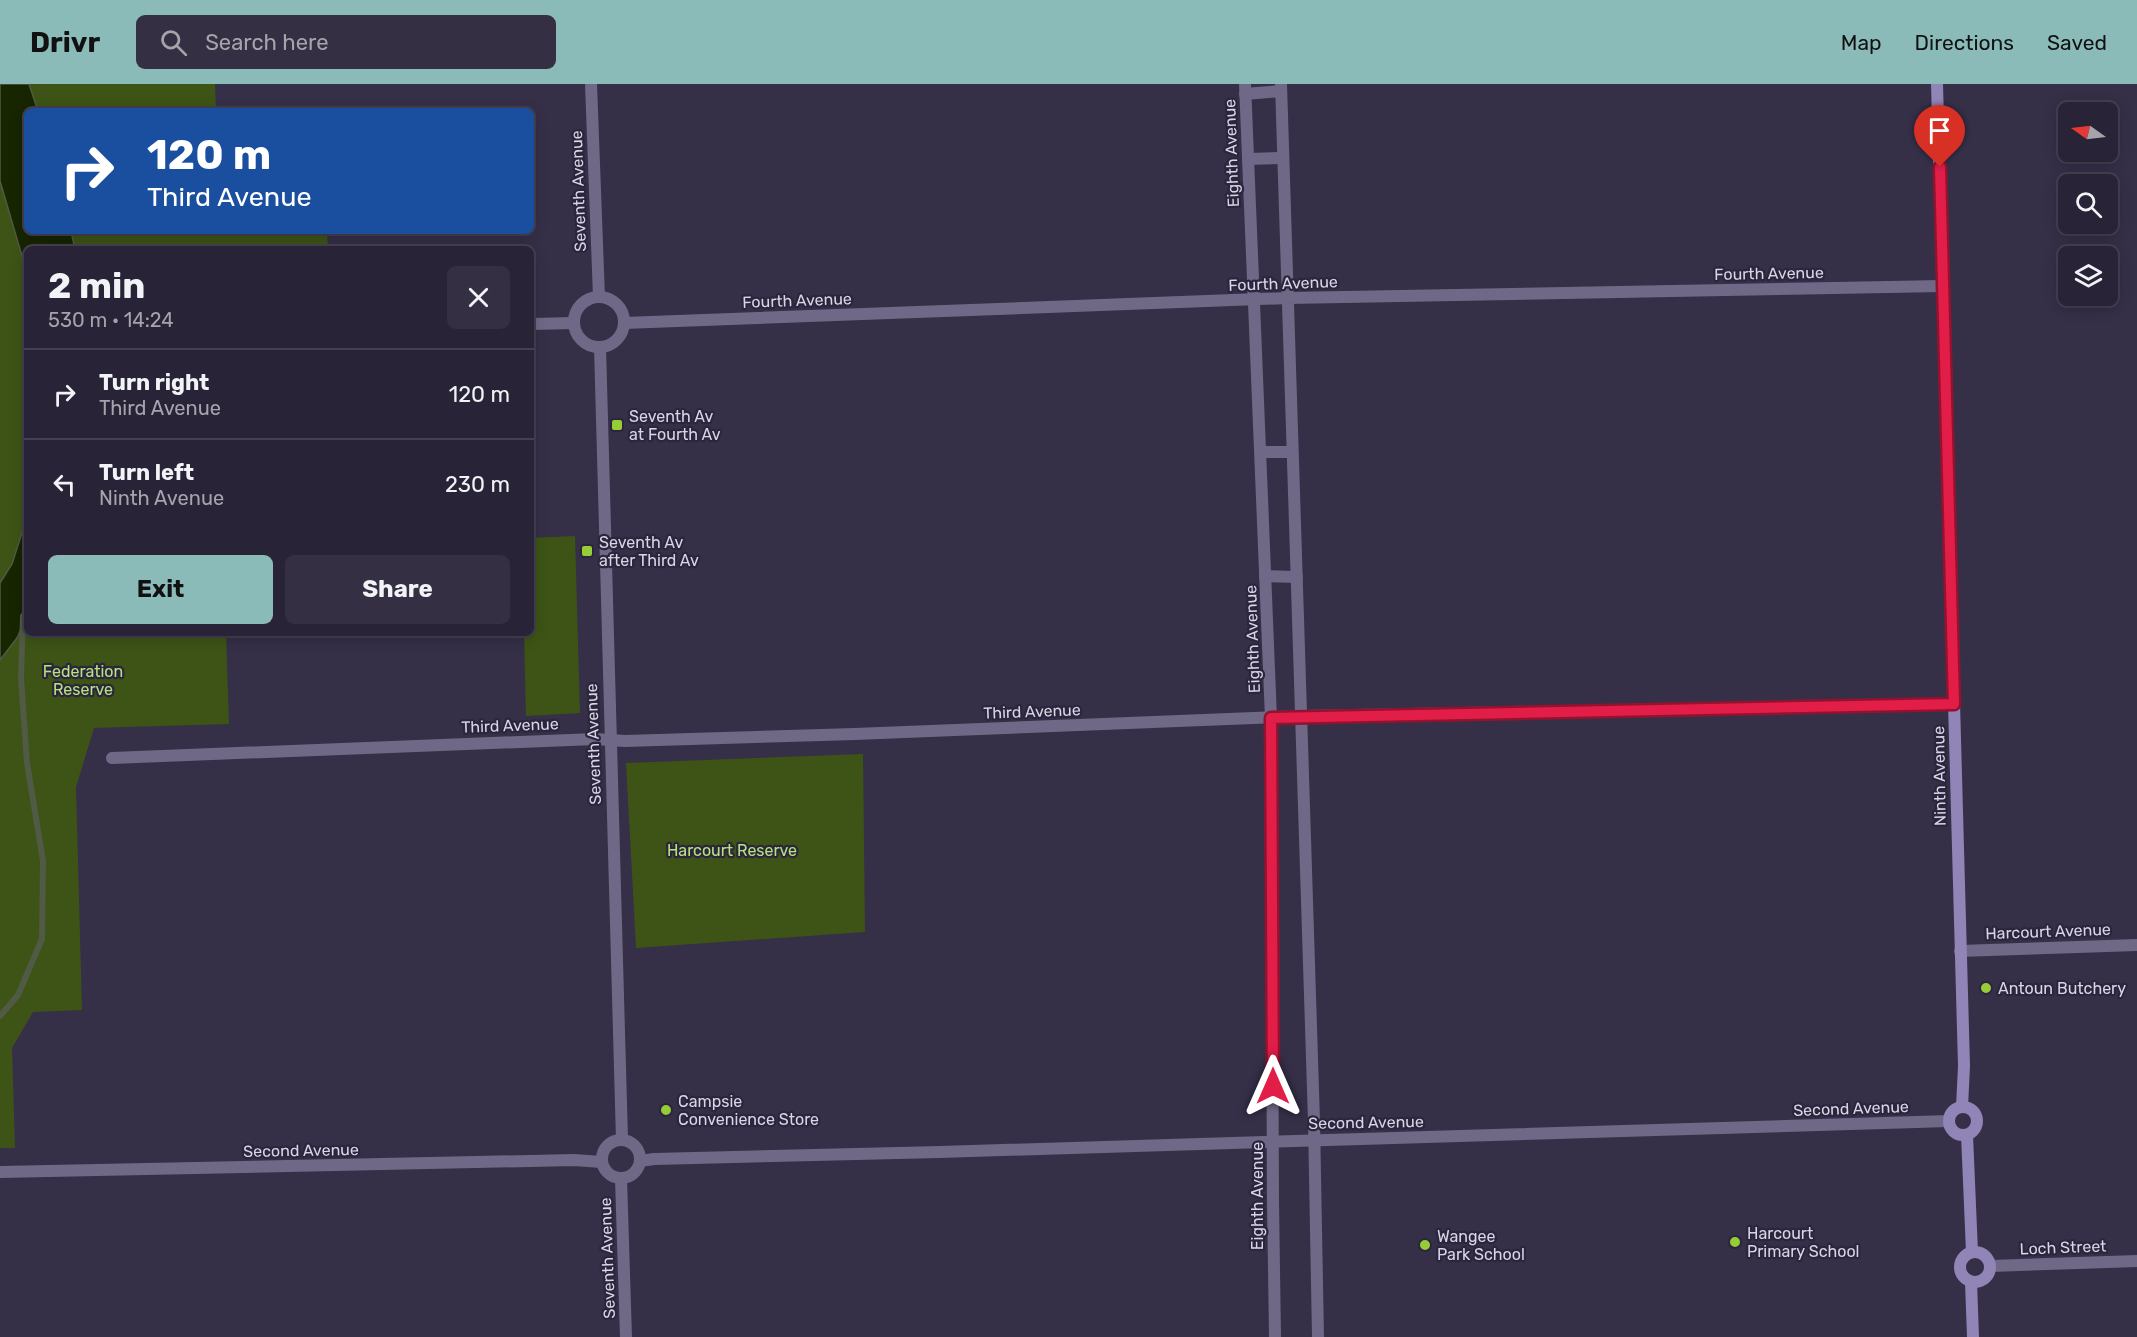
<!DOCTYPE html>
<html lang="en">
<head>
<meta charset="utf-8">
<style>
	:root { --surface:#282336; --page:#342f42; --text:#f1f3f6; --muted:#a5a4ad; --line:#444051; --accent:#8bbbb9 }
	body { margin:0; font-family:Rubik,sans-serif; background:var(--page); color:var(--text); height:100vh; display:flex; flex-direction:column; font-size:22px; white-space:nowrap }
	* { box-sizing:border-box; margin:0 }
	p { font-size:20px; color:var(--muted) }
	.icon { flex:none; width:33px; height:33px; fill:none; stroke:currentColor; stroke-width:2; stroke-linecap:round; stroke-linejoin:round }
	.map { position:relative; flex:1; overflow:hidden }
	.details { position:absolute; left:24px; top:162px; width:510px; height:390px; display:flex; flex-direction:column; background:var(--surface); border-radius:9px; box-shadow:0 3px 15px #0003,0 0 0 2px var(--line) }
	.details>* { flex:none }
	.guide { position:absolute; left:24px; top:24px; width:510px; height:126px; border-radius:9px; box-shadow:0 3px 15px #0003,0 0 0 2px var(--line); background:#1a4fa0; color:#fff; overflow:hidden }
	.needle { width:39px; rotate:284deg }
	.tools { position:absolute; left:2058px; top:18px; display:grid; gap:12px }
	.tools a { display:grid; place-items:center; width:60px; height:60px; border-radius:9px; background:var(--surface); box-shadow:0 3px 15px #0003,0 0 0 2px var(--line); font-size:30px }
	.pin { position:absolute; display:grid; place-items:center; width:51px; height:51px; color:#fff; margin:-62px -26px; border-radius:50% 50% 50% 0; rotate:-45deg; box-shadow:0 0 6px #0007 }
	.pin .icon { rotate:45deg }
	.me { position:absolute; width:66px; margin:-33px; rotate:0deg; stroke-linejoin:round; filter:drop-shadow(0 0 4px #0008) }
	.turn { display:flex; align-items:center; gap:21px; height:126px; padding:0 24px; font-size:27px }
	.turn .icon { width:78px; height:78px; stroke-width:2.5 }
	.turn b { display:block; font-size:42px; line-height:51px }
	.round { display:grid; place-items:center; flex:none; width:63px; height:63px; border-radius:9px; background:var(--page) }
	.head { display:flex; align-items:center; justify-content:space-between; height:102px; padding:0 24px }
	h1 { font-size:36px; font-weight:700; line-height:45px }
	.primary-button { display:flex; gap:12px; margin-top:auto; padding:12px 24px }
	.primary-button a { flex:1; height:69px; border-radius:9px; background:var(--accent); color:#111; font-size:24px; font-weight:700; line-height:69px; text-align:center }
	.primary-button a+a { background:var(--page); color:var(--text) }
	ul { padding:0; list-style:none }
	li { display:flex; align-items:center; gap:18px; height:90px; padding:0 24px; border-top:2px solid var(--line) }
	li div { flex:1 }
	li b { display:block; font-size:22px }
	li em { font-style:normal }
	header { display:flex; align-items:center; gap:36px; box-sizing:border-box; height:84px; padding:0 30px; background:var(--accent); color:#111 }
	header strong { font-size:28px }
	nav { display:flex; gap:33px; margin-inline-start:auto; font-size:21px }
	.search { width:420px; height:54px; background:var(--page); display:flex; align-items:center; gap:15px; box-sizing:border-box; padding:0 21px; border-radius:9px; color:var(--muted); font-size:22px }
	.map>svg:first-child { display:block }
</style>
</head>
<body>
<header>
<strong>Drivr</strong>
<div class="search"><svg class="icon" aria-label="search" viewBox="0 0 24 24"><circle cx="10" cy="10" r="6"/><path d="M15 15l6 6"/></svg>Search here</div>
<nav><a>Map</a><a>Directions</a><a>Saved</a></nav>
</header>
<div class="map">
<svg width="2137" height="1253" viewBox="0 0 2137 1253">
	<rect width="100%" height="100%" fill="#352f48"/>
	<g fill="#3d5416">
		<polygon points="29,0 215,0 216,27 38,27"/>
		<polygon points="0,97 27,189 27,433 12,481 0,499"/>
		<polygon points="71,147 327,147 328,165 75,165"/>
		<polygon points="575,452 580,629 526,632 524,549 531,549 531,454"/>
		<polygon points="27,532 27,549 226,549 229,640 94,644 76,703 82,926 33,928 12,964 15,1064 0,1064 0,576 17,554"/>
		<polygon points="863,670 865,848 636,864 626,679"/>
	</g>
	<g fill="#172500" stroke="#515a45" stroke-width="1.5">
		<polygon points="0,0 29,0 38,27 27,27 27,147 71,147 75,165 27,165 27,189 0,97"/>
		<polygon points="27,433 27,532 17,554 0,576 0,499 12,480"/>
	</g>
	<g fill="none" stroke-linecap="round" stroke-linejoin="round">
		<polyline stroke="#515a45" stroke-width="6" points="0,932 18,911 42,855 43,777 27,679 21,594 23,532"/>
		<g stroke="#6f6987" stroke-width="12">
			<polyline points="1245,10 1281,7"/>
			<polyline points="1248,75 1283,74"/>
			<polyline points="1261,368 1292,368"/>
			<polyline points="1265,492 1297,493"/>
		</g>
		<g stroke="#6f6987" stroke-width="12">
			<polyline points="1245,0 1271,634 1273,1117 1275,1253"/>
			<polyline points="1281,0 1314,1037 1318,1253"/>
			<polyline points="624,239 1288,214 1943,202"/>
			<polyline points="531,240 574,239"/>
			<polyline points="112,674 595,655 625,657 855,650 1301,632 1954,620"/>
			<polyline points="1960,867 2137,861"/>
			<polyline points="640,1077 654,1075 940,1068 1949,1037"/>
			<polyline points="0,1088 574,1076 602,1078"/>
		</g>
		<g stroke="#6f6987" stroke-width="12">
			<polyline points="591,0 599,213"/>
			<circle cx="599" cy="238" r="25"/>
			<path d="M600,263C606,527 613,791 622,1056"/>
			<circle cx="621" cy="1075" r="19"/>
			<polyline points="621,1094 626,1253"/>
			<polyline points="1991,1182 2137,1177"/>
		</g>
		<g stroke="#9085b6" stroke-width="12">
			<polyline points="1937,0 1964,982 1962,1023"/>
			<circle cx="1963" cy="1037" r="14"/>
			<polyline points="1967,1051 1972,1168"/>
			<circle cx="1975" cy="1183" r="15"/>
			<polyline points="1971,1198 1973,1253"/>
		</g>
	</g>
	<g fill="none" stroke-linecap="round" stroke-linejoin="round">
		<defs>
			<polyline id="route" points="1273,1002 1271,634 1954,620 1940,83"/>
		</defs>
		<use href="#route" stroke="#92132f" stroke-width="15"/>
		<use href="#route" stroke="#e11d48" stroke-width="10"/>
	</g>
	<g fill="#97cc38" stroke="#2b263d" stroke-width="2">
		<rect x="611" y="335" width="12" height="12" rx="3"/>
		<rect x="581" y="461" width="12" height="12" rx="3"/>
		<circle cx="1986" cy="904" r="6"/>
		<circle cx="666" cy="1026" r="6"/>
		<circle cx="1735" cy="1158" r="6"/>
		<circle cx="1425" cy="1161" r="6"/>
	</g>
	<g text-anchor="middle" stroke-width="4.5" stroke-linejoin="round" paint-order="stroke">
		<g font-size="16" fill="#d8d6e6" stroke="#2b263d">
			<text transform="translate(1231 69) rotate(-92)" y="6">Eighth Avenue</text>
			<text transform="translate(578 107) rotate(-92)" y="6">Seventh Avenue</text>
			<text transform="translate(1769 189) rotate(-1)" y="6">Fourth Avenue</text>
			<text transform="translate(1283 199) rotate(-2)" y="6">Fourth Avenue</text>
			<text transform="translate(797 216) rotate(-2)" y="6">Fourth Avenue</text>
			<text transform="translate(1252 555) rotate(-92)" y="6">Eighth Avenue</text>
			<text transform="translate(1032 627) rotate(-2)" y="6">Third Avenue</text>
			<text transform="translate(510 641) rotate(-2)" y="6">Third Avenue</text>
			<text transform="translate(593 660) rotate(-92)" y="6">Seventh Avenue</text>
			<text transform="translate(1939 692) rotate(-91)" y="6">Ninth Avenue</text>
			<text transform="translate(2048 847) rotate(-2)" y="6">Harcourt Avenue</text>
			<text transform="translate(1851 1024) rotate(-2)" y="6">Second Avenue</text>
			<text transform="translate(1366 1038) rotate(-1)" y="6">Second Avenue</text>
			<text transform="translate(301 1066) rotate(-1)" y="6">Second Avenue</text>
			<text transform="translate(1257 1112) rotate(-90)" y="6">Eighth Avenue</text>
			<text transform="translate(2063 1163) rotate(-2)" y="6">Loch Street</text>
			<text transform="translate(607 1174) rotate(-92)" y="6">Seventh Avenue</text>
		</g>
		<g font-size="16" fill="#d8d6e6" stroke="#2b263d" text-anchor="start">
			<text x="629" y="338">Seventh Av<tspan x="629" dy="18">at Fourth Av</tspan></text>
			<text x="599" y="464">Seventh Av<tspan x="599" dy="18">after Third Av</tspan></text>
			<text x="1998" y="910">Antoun Butchery</text>
			<text x="678" y="1023">Campsie<tspan x="678" dy="18">Convenience Store</tspan></text>
			<text x="1747" y="1155">Harcourt<tspan x="1747" dy="18">Primary School</tspan></text>
			<text x="1437" y="1158">Wangee<tspan x="1437" dy="18">Park School</tspan></text>
		</g>
		<g font-size="16" fill="#b8e27d" stroke="#2b263d">
			<text x="83" y="593">Federation<tspan x="83" dy="18">Reserve</tspan></text>
			<text x="732" y="772">Harcourt Reserve</text>
		</g>
	</g>
</svg>
<div class="tools">
<a><svg class="needle" viewBox="-14 -14 28 28"><path d="M0-13l5 13h-10z" fill="#e53935"/><path d="M0 13l5-13h-10z" fill="#a5a4ad"/></svg></a>
<a><svg class="icon" aria-label="search" viewBox="0 0 24 24"><circle cx="10" cy="10" r="6"/><path d="M15 15l6 6"/></svg></a>
<a><svg class="icon" aria-label="layers" viewBox="0 0 24 24"><path d="M12 4l9 5-9 5-9-5zM3 14l9 5 9-5"/></svg></a>
</div>
<div class="pin" style="left:1940px;top:83px;background:#d93025"><svg class="icon" aria-label="arrive" viewBox="0 0 24 24"><path d="M6 21V4h12l-3 4 3 4H6"/></svg></div>
<svg class="me" style="left:1273px;top:1002px" viewBox="-20 -20 40 40"><path d="M0-17L14 15 0 8-14 15z" fill="#e11d48" stroke="#fff" stroke-width="4"/></svg>
<div class="guide">
<div class="turn"><svg class="icon" aria-label="right" viewBox="0 0 24 24"><path d="M7 20v-9h11M14 6l5 5-5 5"/></svg><div><b>120 m</b>Third Avenue</div></div>
</div>
<section class="details">
<div class="head"><div><h1>2 min</h1><p>530 m · 14:24</p></div><a class="round"><svg class="icon" aria-label="close" viewBox="0 0 24 24"><path d="M6 6l12 12M18 6L6 18"/></svg></a></div>
<ul>
<li><svg class="icon" aria-label="right" viewBox="0 0 24 24"><path d="M7 20v-9h11M14 6l5 5-5 5"/></svg><div><b>Turn right</b><p>Third Avenue</p></div><em>120 m</em></li>
<li><svg class="icon" aria-label="left" viewBox="0 0 24 24"><path d="M17 20v-9H6M10 6l-5 5 5 5"/></svg><div><b>Turn left</b><p>Ninth Avenue</p></div><em>230 m</em></li>
</ul>
<div class="primary-button"><a>Exit</a><a>Share</a></div>
</section>
</div>
</body>
</html>
